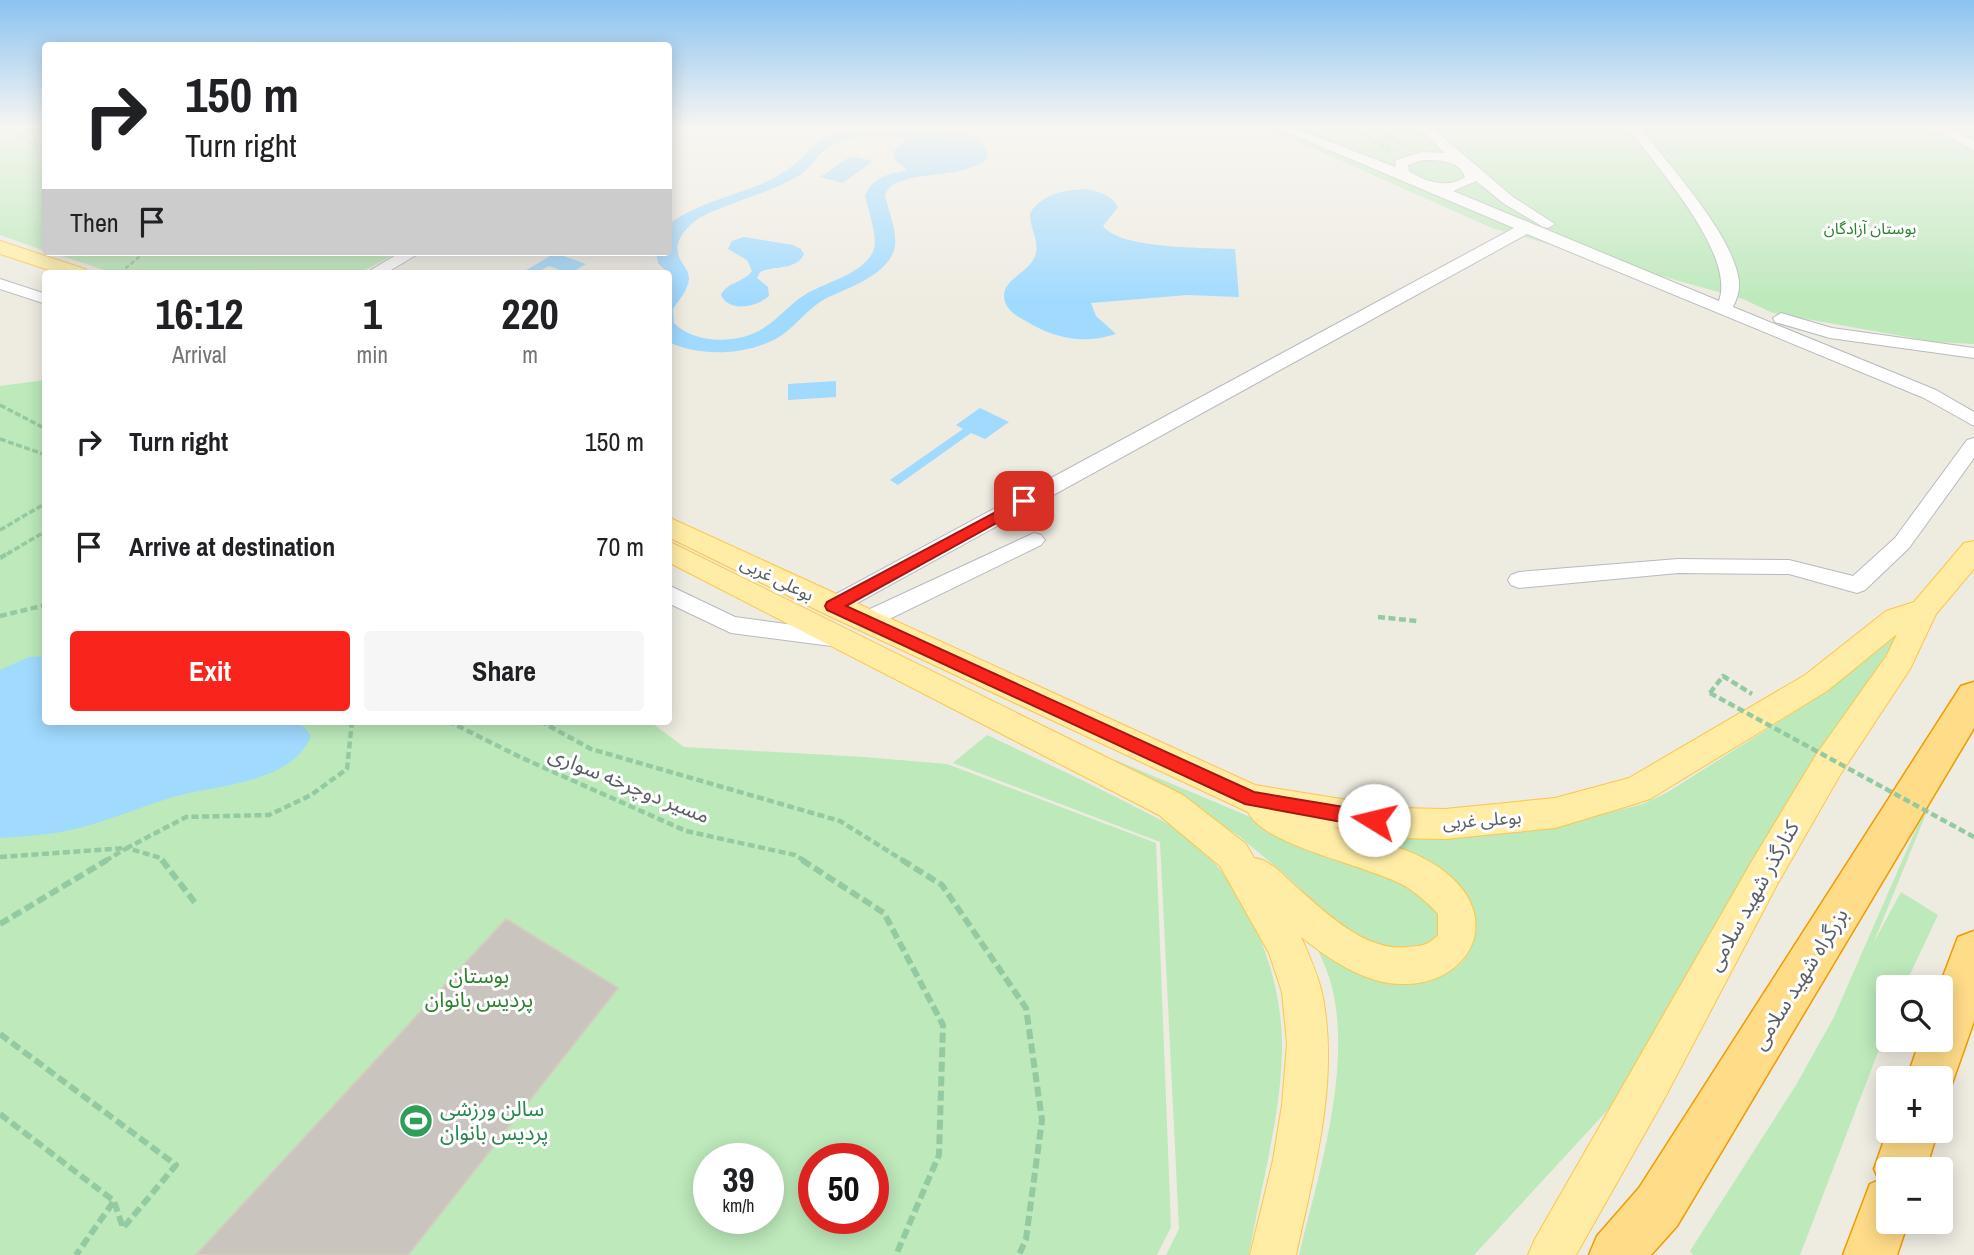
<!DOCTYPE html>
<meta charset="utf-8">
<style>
body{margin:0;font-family:"Archivo Narrow","Noto Sans Arabic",sans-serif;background:#f6f6f6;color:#202124;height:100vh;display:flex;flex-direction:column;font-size:26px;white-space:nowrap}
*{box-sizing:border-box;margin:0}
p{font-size:23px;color:#757577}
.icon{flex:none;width:38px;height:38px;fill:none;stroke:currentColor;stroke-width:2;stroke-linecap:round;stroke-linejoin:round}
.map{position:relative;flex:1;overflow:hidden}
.details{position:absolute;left:42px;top:270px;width:630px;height:455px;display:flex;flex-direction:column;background:#fff;border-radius:7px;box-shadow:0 4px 18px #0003}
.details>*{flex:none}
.banner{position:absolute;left:42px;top:42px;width:630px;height:214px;border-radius:7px;box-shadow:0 4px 18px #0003;background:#fff;color:#202124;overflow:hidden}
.controls{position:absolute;left:1876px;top:975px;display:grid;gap:14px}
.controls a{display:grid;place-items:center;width:77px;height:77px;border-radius:7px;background:#fff;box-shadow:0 4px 18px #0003;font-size:35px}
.speed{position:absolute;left:693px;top:1143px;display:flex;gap:14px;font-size:35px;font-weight:700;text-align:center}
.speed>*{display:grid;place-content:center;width:91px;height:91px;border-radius:50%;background:#fff;box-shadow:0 4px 18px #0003;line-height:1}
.speed small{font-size:18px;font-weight:400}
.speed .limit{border:10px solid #d22;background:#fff;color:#111}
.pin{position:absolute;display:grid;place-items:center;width:60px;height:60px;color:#fff;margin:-30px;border-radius:14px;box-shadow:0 4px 10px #0006}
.me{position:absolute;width:77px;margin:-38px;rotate:279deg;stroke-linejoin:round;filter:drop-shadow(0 0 5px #0008)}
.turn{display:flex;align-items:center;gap:24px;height:147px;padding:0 28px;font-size:32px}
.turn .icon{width:91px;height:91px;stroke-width:2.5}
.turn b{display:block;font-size:49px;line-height:60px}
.then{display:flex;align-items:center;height:66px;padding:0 28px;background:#0003;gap:14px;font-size:26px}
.eta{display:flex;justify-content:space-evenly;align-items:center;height:119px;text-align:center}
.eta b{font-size:42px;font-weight:700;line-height:49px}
.primary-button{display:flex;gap:14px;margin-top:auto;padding:14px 28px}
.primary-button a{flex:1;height:80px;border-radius:7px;background:#f9251d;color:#fff;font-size:28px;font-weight:700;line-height:80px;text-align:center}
.primary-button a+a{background:#f6f6f6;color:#202124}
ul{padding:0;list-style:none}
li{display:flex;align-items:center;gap:21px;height:105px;padding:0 28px}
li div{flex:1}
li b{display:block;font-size:26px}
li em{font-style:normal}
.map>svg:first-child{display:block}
.green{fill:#bde9bb;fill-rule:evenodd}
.water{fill:#a1daff;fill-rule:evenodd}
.building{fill:#c9c5be;stroke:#d4ccbf;stroke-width:2}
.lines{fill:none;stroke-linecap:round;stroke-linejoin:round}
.minor-casing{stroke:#b7babf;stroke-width:2}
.major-casing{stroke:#fec54a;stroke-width:2}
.highway-casing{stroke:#f09b00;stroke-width:3}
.path-far3{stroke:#94caa1;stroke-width:2.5;stroke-dasharray:4.5 2.5;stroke-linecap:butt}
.path-far2{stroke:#94caa1;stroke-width:3.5;stroke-dasharray:6 2.5;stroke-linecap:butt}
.path-far1{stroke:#94caa1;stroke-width:4.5;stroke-dasharray:7 3.5;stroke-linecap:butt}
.path{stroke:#94caa1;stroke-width:6;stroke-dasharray:10 4.5;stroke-linecap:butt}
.minor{fill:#fff;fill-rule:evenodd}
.major{fill:#ffeda6;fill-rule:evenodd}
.highway{fill:#ffdc88;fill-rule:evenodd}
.path-bridge{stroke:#94caa1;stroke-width:4.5;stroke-dasharray:7 3.5;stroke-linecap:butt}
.route{fill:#f9251d;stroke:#a21813;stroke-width:2}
.labels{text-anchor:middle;stroke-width:6;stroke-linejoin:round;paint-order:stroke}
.far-park-label{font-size:16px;fill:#2b822c;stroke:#fff}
.street-label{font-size:18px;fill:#5a5f64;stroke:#fff}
.near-street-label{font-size:21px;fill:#5a5f64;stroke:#fff}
.near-park-label{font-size:21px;fill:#2b822c;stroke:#fff}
.near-leisure-label{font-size:21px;fill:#27864d;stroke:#fff;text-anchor:start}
</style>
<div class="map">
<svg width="1974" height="1255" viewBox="0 0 1974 1255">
<rect width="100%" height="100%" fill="#eeebe1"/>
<path class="green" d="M0 127H45V251L0 235Z
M1265 127H1974V344L1936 342 1773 313 1743 299 1492 228Z
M50 252H399L359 273H113Z
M45 380 46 721H649L684 747 864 757 947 764 1156 843 1171 1227 1157 1255H0V386ZM709 1158H768V1218H709ZM814 1158H873V1218H814Z
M1903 626 1629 1087 1474 1255H1299C1318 1177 1348 1082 1335 1002 1332 980 1323 961 1314 941L1430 979C1471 968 1477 946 1468 907L1289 810 1580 820 1643 804 1668 792 1818 697Z
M1974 696 1873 944 1901 892 1938 915 1904 987H1888V1026L1800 1255H1693L1690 1251 1796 1085 1834 1017Z
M987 735C1034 757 1080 779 1126 802 1148 814 1175 825 1194 842 1251 893 1283 976 1282 1051 1281 1115 1260 1191 1249 1255H1166L1179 1229 1160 842 953 763Z
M1113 759 1425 891 1443 920 1441 935 1420 949 1396 952 1338 928 1289 878 1239 836Z"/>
<path class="water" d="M940 131C956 133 993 136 987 159 962 182 893 167 885 196 889 212 900 238 893 253 882 278 846 288 823 300 808 309 797 324 782 335 753 355 700 358 669 342L668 273 658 263 656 252H668L669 224C708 195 761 193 795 164 813 149 811 140 838 134 870 127 908 132 940 131ZM911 137C891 149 886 157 908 170 891 173 871 177 865 196 868 208 878 239 874 249 865 275 823 282 803 296 789 305 779 318 765 327 741 344 695 345 674 323L673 309C679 300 688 290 689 279 689 270 684 267 680 259 671 242 687 227 699 218 730 202 764 195 795 178 811 170 817 154 830 146 851 133 887 137 911 137Z
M851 156 873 161 843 183 820 177Z
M1085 189C1099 192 1111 194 1118 207L1103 226C1119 249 1207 248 1235 249L1239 297 1187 295 1091 303 1096 316 1116 334C1082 345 1053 338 1024 320 1015 315 1005 309 1004 297 1003 280 1026 273 1033 260 1043 244 1029 230 1030 213 1042 194 1064 190 1085 189Z
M744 237 793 245 801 249 804 254C796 271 775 265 760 272L757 278 768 287 769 296C757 307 729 313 721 295 727 282 743 283 752 271L747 260 728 249 732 241Z
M555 253 586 264 571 273H556L560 270 549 266 536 273 523 272Z
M836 381V397L788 400V384Z
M980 408 1009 422 985 439 971 433 898 485 890 480 963 429 956 425Z
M45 656 46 721H290L304 727 311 736C292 784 214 785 173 797 140 807 108 821 75 829 51 835 25 836 0 838V670L29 657Z"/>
<path class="building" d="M506 919 618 988 408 1255H196Z"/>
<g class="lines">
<g class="minor-casing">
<path id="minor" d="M1275 127H1292L1395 167 1396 160 1422 152 1445 153 1418 127H1431L1513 197 1555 224 1548 228 1543 227 1503 203 1476 181 1453 191 1719 301C1736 253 1655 166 1628 127H1640C1669 166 1733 234 1739 281 1740 290 1737 299 1733 307L1936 390 1974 412V426L1924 398 1527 234 841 612 833 614 825 612 822 606 825 600 1514 228ZM1423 160C1438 160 1460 160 1465 177 1448 189 1425 182 1409 171L1408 165Z
M1929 127H1945L1974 141V150Z
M401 252H421L386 273H366Z
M0 279 46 294V304L0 289Z
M1781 313 1832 328 1974 348V358L1830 338 1775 322 1773 318Z
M1974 438V458L1909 548 1865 590 1857 593 1789 574 1678 573 1519 588 1511 585 1508 580 1511 575 1519 572 1678 559 1789 560 1853 576 1895 538 1967 440Z
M1034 533 1041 535 1045 540 1041 545 873 627 865 629 857 627 854 621 857 615Z
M668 585 735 617 839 631 847 633 850 639 847 645 839 647 731 633 668 603Z"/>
</g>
<g class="major-casing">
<path id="major" d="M0 241 85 269 88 273H58L0 254Z
M668 517 1255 785 1397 808 1445 809 1555 798 1629 778 1805 675 1886 611 1914 602 1964 543 1974 541V569L1936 614 1910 669 1840 775 1778 883 1662 1103 1576 1255H1528L1535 1239 1752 861 1816 755 1887 655 1897 634 1827 691 1650 799 1638 803 1555 828 1445 839 1397 838 1333 827C1371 840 1421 849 1451 877 1503 924 1466 985 1402 984 1365 984 1329 959 1301 937 1309 955 1318 975 1322 993 1340 1079 1314 1171 1296 1255H1250L1273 1160 1282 1105 1287 1043 1282 992 1269 953 1220 866 1159 815 668 562V541L1183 795 1246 844 1254 858C1270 860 1281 873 1293 884 1324 911 1365 953 1409 947 1421 946 1429 945 1438 935V914C1428 903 1418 894 1405 886 1369 865 1265 847 1248 812L823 613 668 537Z"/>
</g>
<g class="highway-casing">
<path id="highway" d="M1974 682V728L1677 1226 1651 1255H1589L1597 1236 1639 1188 1961 686Z
M1974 931V1021L1948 1095 1941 1098V1078H1907L1920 1040H1941L1939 987 1958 937Z
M1888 1129 1938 1130 1926 1169H1888V1222H1908L1897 1255H1843L1870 1184 1879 1180 1874 1169Z"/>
</g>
<path class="path-far3" d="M3 127 46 150
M1350 127 1389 150
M1371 127 1404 145
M120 273 145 252"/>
<path class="path-far2" d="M0 405 46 429
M0 439 46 455
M0 530 46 503
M7 554 46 531"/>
<path class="path-far1" d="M0 558 10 552
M0 616 46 605
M1378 617 1417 621
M1710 693 1723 676 1752 694
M448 721 520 757 686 831 795 855 805 861
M540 721 591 749 840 821 904 861
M0 857 127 848 186 817 269 815 311 795 347 769 352 721
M105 861 127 848 161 858 164 861"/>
<path class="path" d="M162 860 196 904
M802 860 884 913 943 1025 939 1155 896 1255
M902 860 942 885 1026 1008 1042 1120 1026 1239 1019 1255
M0 924 107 860
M0 1034 176 1165 123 1228 114 1201
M0 1114 114 1201 76 1255"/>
<use href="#minor" class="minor"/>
<use href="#major" class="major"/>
<use href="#highway" class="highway"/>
<path class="path-bridge" d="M1710 693 1974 837"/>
</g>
<linearGradient id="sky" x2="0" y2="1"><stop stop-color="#8bc3f1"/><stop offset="0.42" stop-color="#f7f6f2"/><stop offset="1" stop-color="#f7f6f2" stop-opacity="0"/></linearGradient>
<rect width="1974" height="302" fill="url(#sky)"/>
<path class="route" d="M1024 497 1029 498V505L846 606 1254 792 1374 812 1381 815 1384 820 1381 826 1374 828 1245 804 827 610 825 606 827 602Z"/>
<defs>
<g id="stadium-disc" transform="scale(1.75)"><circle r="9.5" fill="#2e9e5b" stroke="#fff"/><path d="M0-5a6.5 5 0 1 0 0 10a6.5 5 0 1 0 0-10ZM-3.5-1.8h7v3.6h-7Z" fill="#fff"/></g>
</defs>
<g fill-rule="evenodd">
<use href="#stadium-disc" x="416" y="1121"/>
</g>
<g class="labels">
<g class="far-park-label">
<text x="1870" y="234">بوستان آزادگان</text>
</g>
<g class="street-label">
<text transform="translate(777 579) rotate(26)" y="6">بوعلی غربی</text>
<text transform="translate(1482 820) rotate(-4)" y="6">بوعلی غربی</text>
</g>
<g class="near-street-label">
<text transform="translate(629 785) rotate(22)" y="7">مسیر دوچرخه سواری</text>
<text transform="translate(1753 896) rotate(-61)" y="7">کنارگذر شهید سلامی</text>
<text transform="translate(1800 979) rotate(-58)" y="7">بزرگراه شهید سلامی</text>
</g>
<g class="near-park-label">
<text x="479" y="983">بوستان<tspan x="479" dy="24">پردیس بانوان</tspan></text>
</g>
<g class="near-leisure-label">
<text x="440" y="1116">سالن ورزشی<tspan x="440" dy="24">پردیس بانوان</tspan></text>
</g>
</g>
</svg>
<div class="controls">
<a><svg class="icon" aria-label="search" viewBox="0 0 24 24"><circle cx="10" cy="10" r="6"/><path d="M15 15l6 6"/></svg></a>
<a>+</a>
<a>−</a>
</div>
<div class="speed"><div>39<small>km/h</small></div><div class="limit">50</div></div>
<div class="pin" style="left:1024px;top:501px;background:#d93025"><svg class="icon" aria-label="arrive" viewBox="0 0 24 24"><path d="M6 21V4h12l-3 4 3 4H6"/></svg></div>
<svg class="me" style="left:1374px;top:820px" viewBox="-20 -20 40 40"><circle r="19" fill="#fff"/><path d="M0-13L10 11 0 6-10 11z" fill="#f9251d"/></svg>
<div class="banner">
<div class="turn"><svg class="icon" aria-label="right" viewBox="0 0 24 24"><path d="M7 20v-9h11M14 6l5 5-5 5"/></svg><div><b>150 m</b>Turn right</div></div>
<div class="then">Then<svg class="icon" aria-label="arrive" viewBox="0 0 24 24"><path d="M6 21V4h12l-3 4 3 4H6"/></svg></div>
</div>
<section class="details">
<div class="eta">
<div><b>16:12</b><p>Arrival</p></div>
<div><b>1</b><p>min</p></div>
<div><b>220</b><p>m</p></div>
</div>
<ul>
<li><svg class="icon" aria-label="right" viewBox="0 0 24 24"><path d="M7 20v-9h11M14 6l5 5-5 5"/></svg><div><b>Turn right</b></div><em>150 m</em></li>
<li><svg class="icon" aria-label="arrive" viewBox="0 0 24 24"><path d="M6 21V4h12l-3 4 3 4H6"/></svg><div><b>Arrive at destination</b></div><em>70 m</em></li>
</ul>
<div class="primary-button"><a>Exit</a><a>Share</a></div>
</section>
</div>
